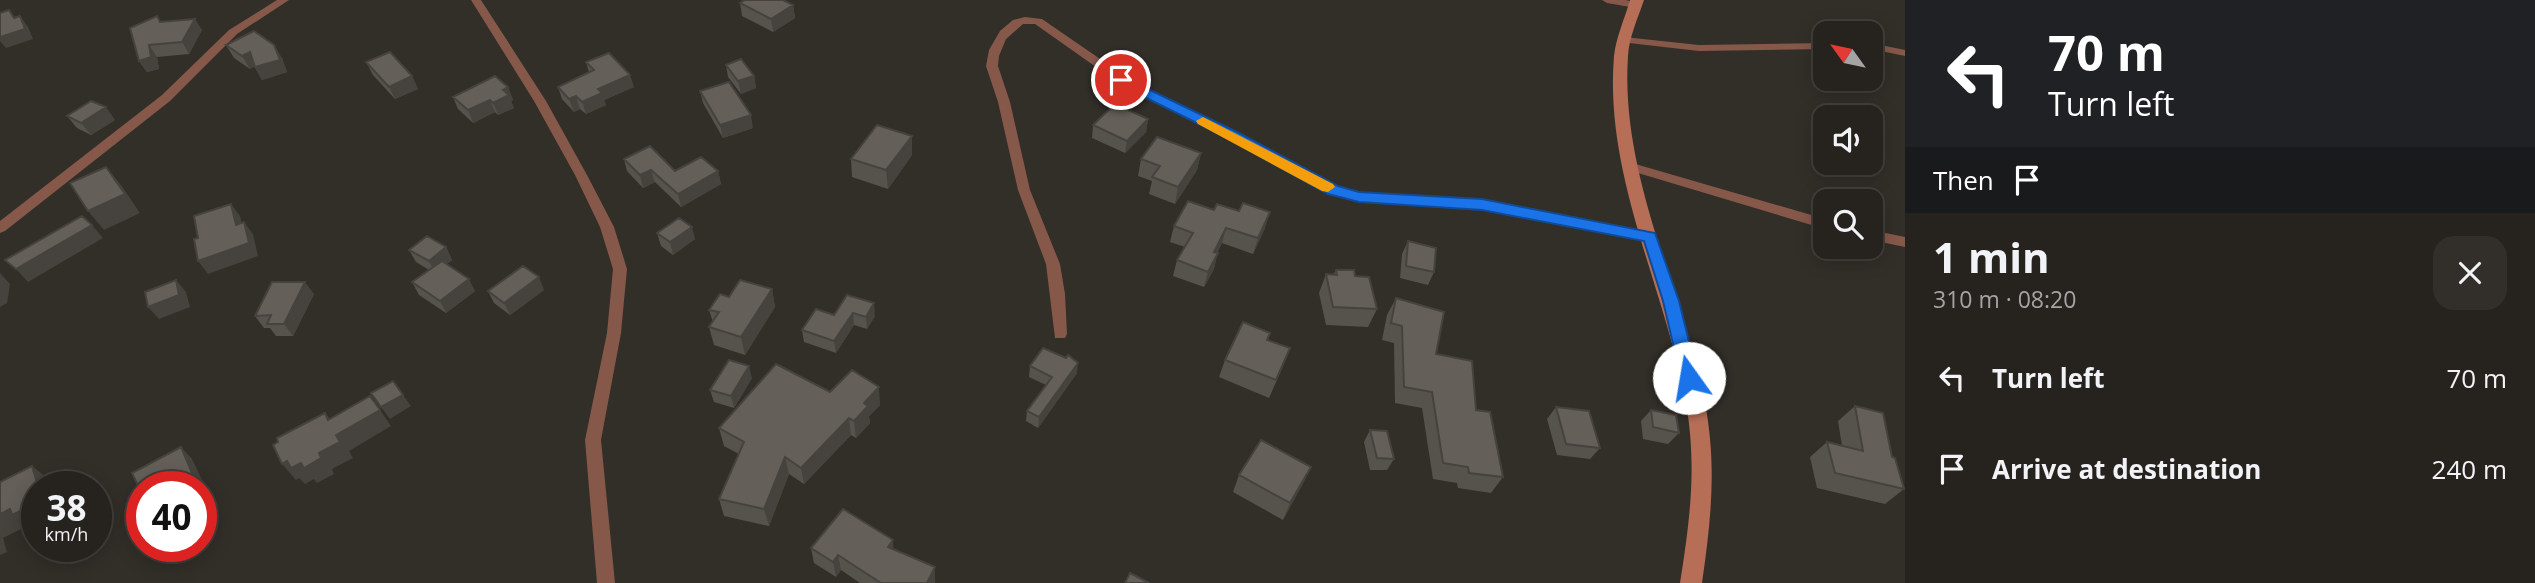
<!DOCTYPE html>
<meta charset="utf-8">
<style>
body{margin:0;font-family:"Open Sans",sans-serif;background:#322f2b;color:#f1f3f6;height:100vh;display:flex;flex-direction:column;font-size:26px;white-space:nowrap}
*{box-sizing:border-box;margin:0}
p{font-size:23px;color:#a4a4a4}
.icon{flex:none;width:38px;height:38px;fill:none;stroke:currentColor;stroke-width:2;stroke-linecap:round;stroke-linejoin:round}
.map{position:relative;flex:1;overflow:hidden}
.drawer{display:flex;flex-direction:column;background:#26221e;width:630px}
.drawer>*{flex:none}
.hud{background:#202124;color:#fff;overflow:hidden}
.needle{width:46px;rotate:303deg}
.tools{position:absolute;left:1813px;top:21px;display:grid;gap:14px}
.tools a{display:grid;place-items:center;width:70px;height:70px;border-radius:14px;background:#26221e;box-shadow:0 4px 18px #0003,0 0 0 2px #423f3c;font-size:35px}
.speed{position:absolute;left:21px;top:471px;display:flex;gap:14px;font-size:35px;font-weight:700;text-align:center}
.speed>*{display:grid;place-content:center;width:91px;height:91px;border-radius:50%;background:#26221e;box-shadow:0 4px 18px #0003,0 0 0 2px #423f3c;line-height:1}
.speed small{font-size:18px;font-weight:400}
.speed .limit{border:10px solid #d22;background:#fff;color:#111}
.pin{position:absolute;display:grid;place-items:center;width:60px;height:60px;color:#fff;margin:-30px;border:4px solid #fff;border-radius:50%;box-shadow:0 2px 7px #0007}
.me{position:absolute;width:77px;margin:-38px;rotate:347deg;stroke-linejoin:round;filter:drop-shadow(0 0 5px #0008)}
.turn{display:flex;align-items:center;gap:24px;height:147px;padding:0 28px;font-size:32px}
.turn .icon{width:91px;height:91px;stroke-width:2.5}
.turn b{display:block;font-size:49px;line-height:60px}
.then{display:flex;align-items:center;height:66px;padding:0 28px;background:#0003;gap:14px;font-size:26px}
.round{display:grid;place-items:center;flex:none;width:74px;height:74px;border-radius:21px;background:#322f2b}
.summary{display:flex;align-items:center;justify-content:space-between;height:119px;padding:0 28px}
h1{font-size:42px;font-weight:700;line-height:52px}
ul{padding:0;list-style:none}
li{display:flex;align-items:center;gap:21px;height:91px;padding:0 28px}
li div{flex:1}
li b{display:block;font-size:26px}
li em{font-style:normal}
main{display:flex;flex:1;min-height:0}
.map>svg:first-child{display:block}
.lines{fill:none;stroke-linecap:round;stroke-linejoin:round}
.street{fill:#865849;fill-rule:evenodd}
.secondary{fill:#b66e57;fill-rule:evenodd}
.wall{fill:#56534d}
.shaded-wall{fill:#46433e}
.building{fill:#646059;stroke:#46433e;stroke-width:2}
.route{fill:#1a73e8;stroke:#114b97;stroke-width:2}
.slow{fill:#f59e0b}
</style>
<main>
<div class="map">
<svg width="1905" height="583" viewBox="0 0 1905 583">
<rect width="100%" height="100%" fill="#322e28"/>
<g class="lines">
<path class="street" d="M277 0H289L237 34 170 101 5 231 0 233V221L162 95 229 30Z
M471 0H481L546 101 587 175 614 227 627 269 621 333 601 440 615 583H597L585 440 607 333 613 269 600 227 575 175 534 101Z
M1602 0H1626L1641 5 1636 8 1607 3Z
M1025 17 1042 19 1138 85 1236 132 1337 187 1359 193 1482 199 1650 232 1657 237 1650 242 1482 209 1359 201 1328 193 1228 138 1130 91 1035 24H1023L1006 39 999 56 998 66 1010 102 1030 190 1060 264 1065 294 1067 334 1065 338H1055L1046 264 1018 190 998 102 986 66 989 50 1000 31 1013 20Z
M1624 37 1699 45 1825 43V49L1699 51 1620 42 1618 40Z
M1871 43 1905 50V56L1871 49Z
M1632 163 1825 219V229L1628 170 1626 167 1628 164Z
M1871 230 1905 237V247L1871 240Z"/>
<path class="secondary" d="M1630 0H1644C1638 18 1629 37 1628 56 1620 176 1682 288 1705 403 1717 467 1711 520 1702 583H1680C1690 520 1697 467 1686 403 1665 288 1604 176 1614 56 1616 37 1625 18 1630 0Z"/>
</g>
<path class="wall" d="M740 3 793 5 795 18 773 32 742 16Z
M157 16 161 22 202 30 189 54 157 57 159 69 147 72 139 61Z
M226 45 282 58 287 72 262 80 254 66 250 69 234 58Z
M366 62 412 76 418 89 395 99 373 75Z
M586 62 634 87 604 100 606 105 586 114 580 109 574 112 562 99 558 87 589 72Z
M726 65 754 76 756 88 741 94 728 77Z
M508 87 513 100 511 101 514 108 498 115 495 112 473 123 458 109 453 97Z
M700 91 753 128 723 138 703 103Z
M67 116 115 120 91 135 77 128Z
M1148 119 1146 132 1125 153 1092 138 1093 125Z
M912 136V155L888 189 852 177 851 159Z
M1201 153 1197 170 1175 204 1149 194 1152 181 1138 176 1141 159Z
M624 159 675 171H718L721 184 681 207 655 182 643 188 627 171Z
M1174 226 1265 228 1253 254 1222 243 1217 253 1214 269 1204 287 1173 276 1177 260 1185 247 1170 242Z
M657 233 695 239 673 255 661 246Z
M1408 241 1434 272 1428 285 1400 278 1402 254Z
M446 247 452 260 447 264 475 291 446 313 419 295 412 282 429 270 416 262 409 250Z
M1336 270 1355 276 1377 309 1368 327 1326 325 1319 293 1326 274 1333 275Z
M772 289 775 307 745 355 714 345 709 327 713 322 709 310 729 297Z
M544 290 510 315 494 303 488 291Z
M314 294 293 336H276L270 328H264L255 316Z
M847 295 875 316 867 329 854 325 836 353 804 342 802 330 834 315Z
M1396 298 1476 410 1503 477 1491 493 1458 488 1457 483 1433 479 1422 408 1395 403 1394 343 1382 340 1387 315Z
M1270 333 1268 340 1283 366 1269 398 1219 377 1225 360Z
M1030 366 1077 373 1038 428 1026 421 1027 411 1046 385 1029 377Z
M752 378 734 408 714 402 710 390Z
M830 392 880 405 869 416 870 423 856 438 851 435 804 484 789 474 769 526 724 516 719 499 739 454 724 446 719 428Z
M1855 406 1892 457 1904 489 1885 504 1817 488 1810 457 1827 442 1842 446 1838 421Z
M1556 407 1600 448 1590 459 1557 455 1547 419Z
M1651 410 1679 433 1668 444 1643 439 1641 421Z
M1370 430 1394 459 1387 470H1370L1364 442Z
M1311 467 1283 520 1233 492 1239 475Z
M811 548 894 549 935 567V583H860L841 570 836 577 814 563Z"/>
<path class="shaded-wall" d="M793 5 795 18 773 32 771 19Z
M20 16 28 27 33 39 6 48 0 41V37Z
M195 19 202 30 189 54 182 42Z
M149 45 157 57 159 69 147 72 139 61Z
M274 45 282 58 287 72 262 80 255 67Z
M250 52 258 65 250 69 242 56Z
M630 75 634 87 604 100 606 105 586 114 582 102 598 89Z
M412 76 418 89 395 99 389 87Z
M754 76 756 88 741 94 738 81Z
M508 87 513 100 511 101 514 108 498 115 493 103 503 90Z
M576 96 580 109 574 112 569 99Z
M490 100 495 112 473 123 468 110Z
M106 107 115 120 91 135 81 123Z
M751 115 753 128 723 138 720 125Z
M1148 119 1146 132 1125 153 1127 141Z
M912 136V155L888 189 886 170Z
M1201 153 1197 170 1175 204 1178 187Z
M106 167 121 185 140 213 104 230 88 211Z
M651 170 655 182 643 188 640 175Z
M718 171 721 184 681 207 678 194Z
M231 204 240 216 245 237 236 225Z
M1270 212 1265 228 1253 254 1258 238Z
M244 222 253 234 258 256 208 274 198 261Z
M92 225 103 238 28 282 16 269Z
M692 227 695 239 673 255 670 242Z
M1226 228 1222 243 1210 267 1214 252Z
M446 247 452 260 435 273 429 261Z
M1218 253 1214 269 1204 287 1208 272Z
M0 273 10 284 7 303 0 307Z
M539 277 544 290 510 315 504 303Z
M469 279 475 291 446 313 440 301Z
M176 280 186 292 190 307 159 319 148 307Z
M305 282 314 294 293 336 284 324Z
M772 289 775 307 745 355 741 337Z
M874 303 875 316 867 329 866 317Z
M853 313 854 325 836 353 834 341Z
M1078 363 1077 373 1038 428 1039 417Z
M749 366 752 378 734 408 731 396Z
M879 387 880 405 869 416 870 423 856 438 854 421 864 403Z
M403 395 411 406 390 419 381 407Z
M380 410 391 426 349 451 353 458 332 469 334 474 317 483 314 479 305 484 299 478 296 480 282 464 287 461 319 453 336 435 325 413 338 429Z
M849 418 851 435 804 484 801 468Z
M181 447 192 459 205 486 201 488V486H171Z
M785 457 789 474 769 526 764 509Z
M32 466 52 482 53 486H38Z
M1311 467 1303 484 1283 520 1290 503Z
M37 503V529L33 531 27 526 3 538 7 552 0 555V514L10 509Z
M893 540 894 555 888 547Z
M838 555 841 570 836 577 833 562Z
M935 567V583H927Z"/>
<path class="building" d="M745 0H783L793 5 771 19 740 3Z
M9 10 14 18 20 16 25 29 0 37V13Z
M157 16 160 22 195 19 182 42 149 45 151 57 139 61 130 28Z
M254 31 274 45 280 60 255 67 250 52 242 56 226 45Z
M390 52 412 76 389 87 366 62Z
M609 53 630 75 598 89 602 93 582 102 576 96 569 99 558 87 594 70 586 62Z
M741 59 754 76 738 81 726 65Z
M495 76 508 87 503 90 509 95 493 103 490 100 468 110 453 97Z
M729 82 751 115 720 125 700 91Z
M91 101 106 107 81 123 67 116Z
M1115 104 1148 119 1127 141 1093 125Z
M877 125 912 136 886 170 851 159Z
M1157 137 1201 153 1178 187 1152 177 1160 166 1141 159Z
M650 146 675 171 701 157 718 171 678 194 651 170 640 175 624 159Z
M106 167 125 194 88 211 70 183Z
M1188 201 1214 210 1217 204 1239 211 1243 203 1270 212 1258 238 1226 228 1214 252 1218 253 1208 272 1177 260 1193 233 1174 226Z
M231 204 236 225 244 222 249 243 198 261 194 239 198 238 194 216Z
M82 216 92 225 16 269 5 260Z
M679 218 692 227 670 242 657 233Z
M427 236 446 247 429 261 409 250Z
M1408 241 1436 248 1434 272 1406 266Z
M442 261 469 279 440 301 412 282Z
M523 266 539 277 504 303 488 291Z
M1336 270H1354L1355 276 1369 277 1377 309 1333 307 1326 274 1337 275Z
M176 280 179 295 148 307 145 292Z
M740 280 772 289 741 337 709 327 719 312 709 310 720 294 729 297Z
M272 282H305L284 324H267L271 315 255 316Z
M847 295 874 303 866 317 853 313 834 341 802 330 816 309 834 315Z
M1396 298 1444 312 1436 354 1472 361 1476 410 1490 412 1503 477 1469 473 1468 467 1443 463 1432 392 1404 387 1402 326 1391 323Z
M1243 322 1270 333 1267 340 1290 348 1276 380 1225 360Z
M1043 348 1066 358 1068 355 1078 363 1039 417 1027 411 1052 377 1030 366Z
M729 360 749 366 731 396 710 390Z
M776 364 830 392 852 370 879 387 864 403 868 406 854 421 849 418 801 468 785 457 764 509 719 499 744 442 719 428Z
M393 381 403 395 381 407 371 393Z
M370 396 380 410 336 435 340 442 319 453 321 458 304 468 301 463 291 468 287 461 282 464 273 445 278 442 277 438 325 413 328 420Z
M1855 406 1883 413 1892 457 1895 458 1904 489 1835 473 1827 442 1863 451Z
M1556 407 1589 411 1600 448 1566 444Z
M1651 410 1676 415 1679 433 1653 427Z
M1370 430 1387 431 1394 459 1377 458Z
M1261 440 1311 467 1290 503 1239 475Z
M181 447 193 475 171 486H142V494L132 473Z
M32 466 38 486H37V503L12 515 10 509 0 514V482Z
M843 509 893 540 888 547 935 567 927 583H881L838 555 833 562 811 548Z
M1130 573 1149 583H1125Z"/>
<path class="route" d="M1121 76 1237 132 1338 186 1359 192 1482 199 1655 233 1679 301 1698 378 1695 383H1683L1681 378 1663 301 1644 241 1482 210 1359 202 1328 194 1227 138 1116 83 1114 80Z"/>
<path class="slow" d="M1203 117 1333 184 1335 187 1328 192 1322 191 1198 124 1196 121Z"/>
</svg>
<div class="tools">
<a><svg class="needle" viewBox="-14 -14 28 28"><path d="M0-13l5 13h-10z" fill="#e53935"/><path d="M0 13l5-13h-10z" fill="#a4a4a4"/></svg></a>
<a><svg class="icon" aria-label="sound" viewBox="0 0 24 24"><path d="M4 9h4l5-4v14l-5-4H4zM17 9q2 3 0 6"/></svg></a>
<a><svg class="icon" aria-label="search" viewBox="0 0 24 24"><circle cx="10" cy="10" r="6"/><path d="M15 15l6 6"/></svg></a>
</div>
<div class="speed"><div>38<small>km/h</small></div><div class="limit">40</div></div>
<div class="pin" style="left:1121px;top:80px;background:#d93025"><svg class="icon" aria-label="arrive" viewBox="0 0 24 24"><path d="M6 21V4h12l-3 4 3 4H6"/></svg></div>
<svg class="me" style="left:1689px;top:378px" viewBox="-20 -20 40 40"><circle r="19" fill="#fff"/><path d="M0-13L10 11 0 6-10 11z" fill="#1a73e8"/></svg>
</div>
<section class="drawer">
<div class="hud">
<div class="turn"><svg class="icon" aria-label="left" viewBox="0 0 24 24"><path d="M17 20v-9H6M10 6l-5 5 5 5"/></svg><div><b>70 m</b>Turn left</div></div>
<div class="then">Then<svg class="icon" aria-label="arrive" viewBox="0 0 24 24"><path d="M6 21V4h12l-3 4 3 4H6"/></svg></div>
</div>
<div class="summary"><div><h1>1 min</h1><p>310 m · 08:20</p></div><a class="round"><svg class="icon" aria-label="close" viewBox="0 0 24 24"><path d="M6 6l12 12M18 6L6 18"/></svg></a></div>
<ul>
<li><svg class="icon" aria-label="left" viewBox="0 0 24 24"><path d="M17 20v-9H6M10 6l-5 5 5 5"/></svg><div><b>Turn left</b></div><em>70 m</em></li>
<li><svg class="icon" aria-label="arrive" viewBox="0 0 24 24"><path d="M6 21V4h12l-3 4 3 4H6"/></svg><div><b>Arrive at destination</b></div><em>240 m</em></li>
</ul>
</section>
</main>
